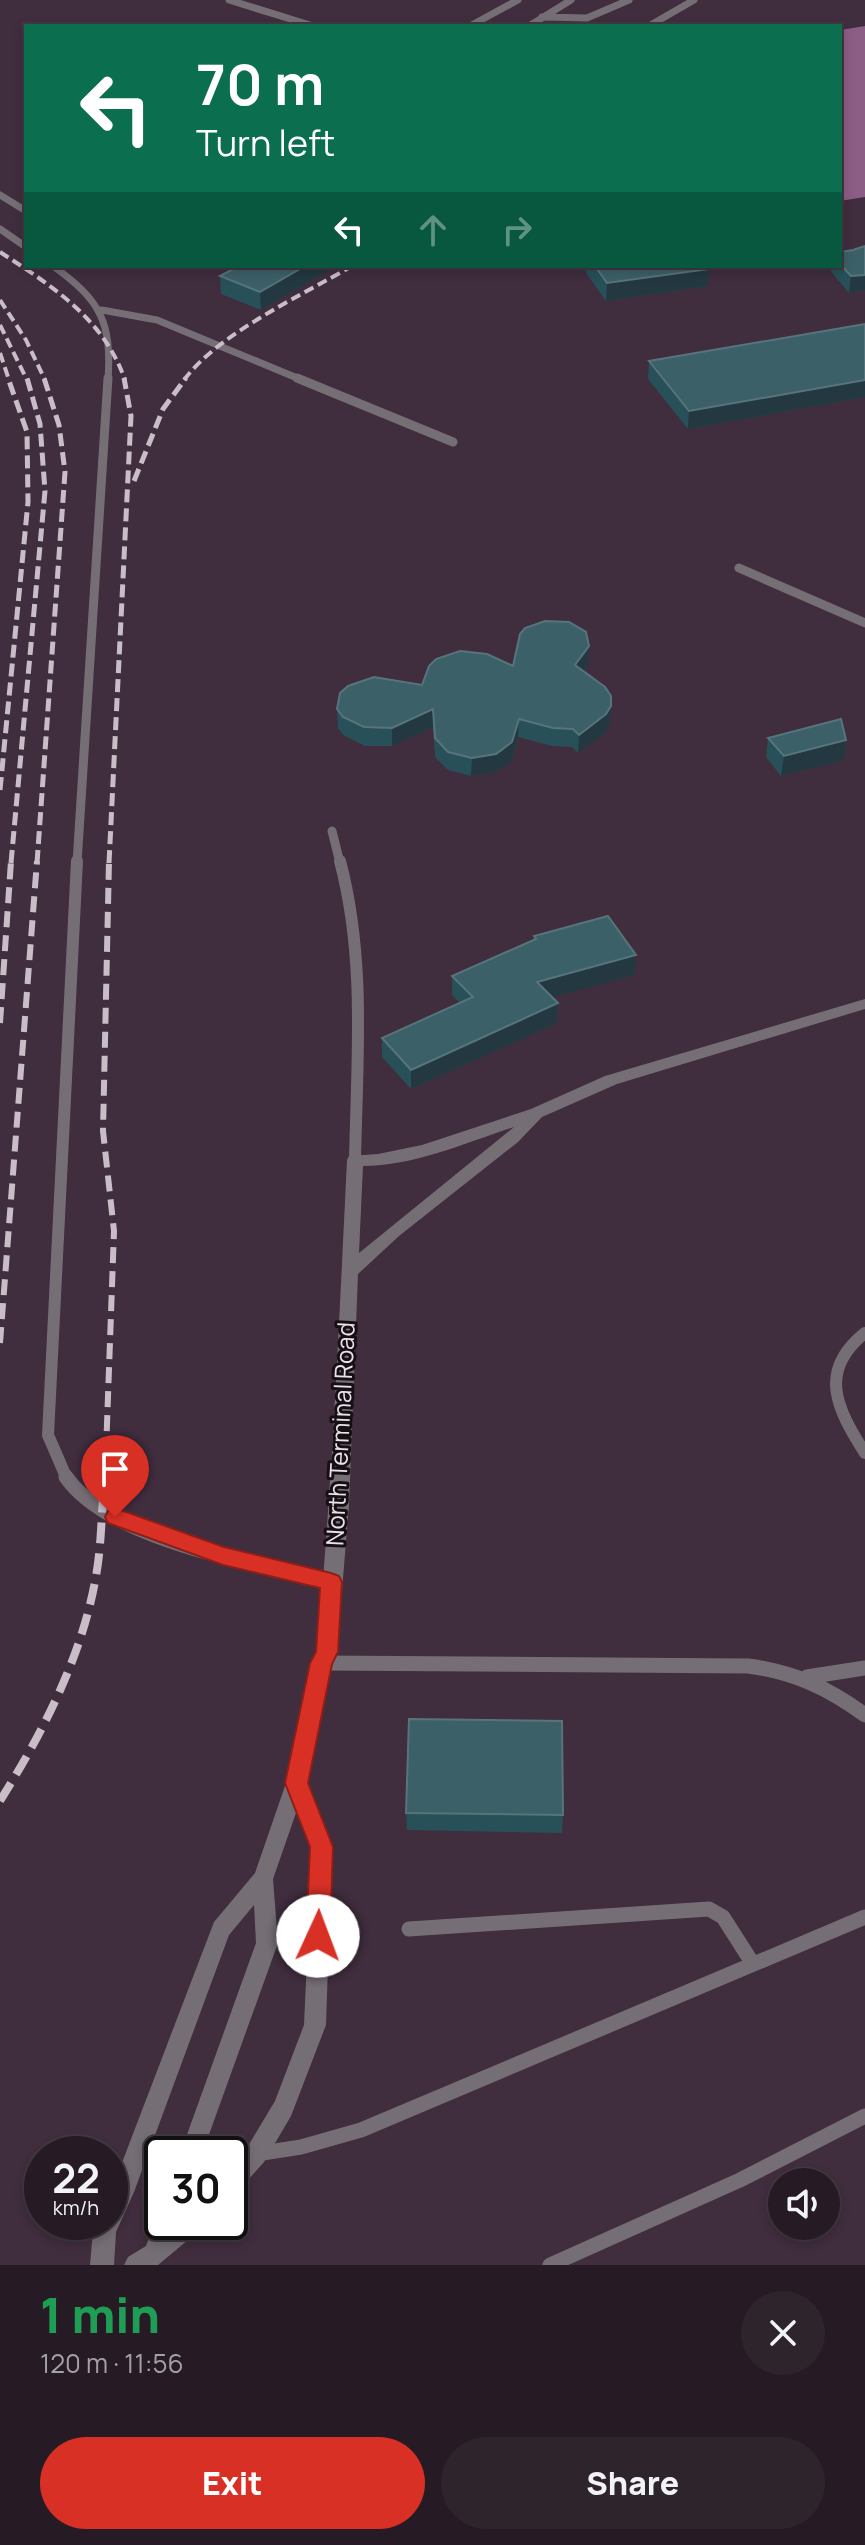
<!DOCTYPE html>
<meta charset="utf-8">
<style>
body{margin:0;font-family:Manrope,sans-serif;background:#2e242c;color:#f1f3f6;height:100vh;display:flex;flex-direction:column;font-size:30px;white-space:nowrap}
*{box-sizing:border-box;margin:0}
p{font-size:26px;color:#a4a1a6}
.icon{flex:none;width:44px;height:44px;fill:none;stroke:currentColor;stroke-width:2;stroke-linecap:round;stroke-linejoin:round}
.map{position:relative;height:2265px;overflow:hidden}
.details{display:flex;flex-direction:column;background:#261b24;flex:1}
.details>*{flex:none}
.top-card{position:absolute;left:24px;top:24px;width:818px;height:244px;border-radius:0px;box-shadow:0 4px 12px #0003,0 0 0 2px #423941;background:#0b6e4f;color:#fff;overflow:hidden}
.controls{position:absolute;left:768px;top:2168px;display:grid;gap:16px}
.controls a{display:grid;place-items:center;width:72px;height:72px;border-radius:50%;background:#261b24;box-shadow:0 4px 12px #0003,0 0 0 2px #423941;font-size:40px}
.speed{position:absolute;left:24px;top:2136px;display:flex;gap:16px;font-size:40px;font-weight:700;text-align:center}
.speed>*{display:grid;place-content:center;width:104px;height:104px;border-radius:50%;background:#261b24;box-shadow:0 4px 12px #0003,0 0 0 2px #423941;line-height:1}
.speed small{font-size:20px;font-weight:400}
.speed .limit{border:4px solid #111;border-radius:12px;background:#fff;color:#111}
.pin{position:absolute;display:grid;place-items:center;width:68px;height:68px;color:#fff;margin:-82px -34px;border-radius:50% 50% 50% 0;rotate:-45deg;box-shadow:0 0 8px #0007}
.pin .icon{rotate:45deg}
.me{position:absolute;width:88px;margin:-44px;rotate:2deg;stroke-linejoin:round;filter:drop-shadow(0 0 6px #0008)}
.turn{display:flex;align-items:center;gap:28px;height:168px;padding:0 40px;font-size:36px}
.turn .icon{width:104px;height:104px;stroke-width:2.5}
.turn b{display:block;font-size:56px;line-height:68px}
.lanes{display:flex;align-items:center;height:76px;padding:0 40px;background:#0003;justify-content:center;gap:40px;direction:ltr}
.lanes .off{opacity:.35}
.round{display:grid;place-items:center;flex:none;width:84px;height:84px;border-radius:42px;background:#2e242c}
.headline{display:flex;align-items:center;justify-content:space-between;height:136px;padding:0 40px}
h1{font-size:48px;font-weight:800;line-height:60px;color:#1e9e55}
.primary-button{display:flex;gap:16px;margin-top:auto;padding:16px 40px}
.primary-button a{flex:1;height:92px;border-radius:48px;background:#d93025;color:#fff;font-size:32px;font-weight:800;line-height:92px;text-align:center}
.primary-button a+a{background:#2e242c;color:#f1f3f6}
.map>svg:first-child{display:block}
.built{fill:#402d3e;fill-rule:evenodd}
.water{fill:#8c5d85}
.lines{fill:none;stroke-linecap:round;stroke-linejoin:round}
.service-far3{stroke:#766e75;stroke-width:7}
.service-far2{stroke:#766e75;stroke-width:9}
.service-far1{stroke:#766e75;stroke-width:12}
.service{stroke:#766e75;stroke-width:15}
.minor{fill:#766e75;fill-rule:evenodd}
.rail-far3{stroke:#c9bec7;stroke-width:4;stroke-dasharray:10 5;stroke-linecap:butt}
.rail-far2{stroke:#c9bec7;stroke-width:5;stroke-dasharray:13 6;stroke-linecap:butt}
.rail-far1{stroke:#c9bec7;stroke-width:6;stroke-dasharray:16 8;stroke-linecap:butt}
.rail{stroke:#c9bec7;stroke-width:8;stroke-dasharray:21 10;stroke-linecap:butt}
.wall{fill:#275058}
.shaded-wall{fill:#233841}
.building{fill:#3c6068;stroke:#57747c;stroke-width:2}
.route{fill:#d93025;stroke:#8d1f18;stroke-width:2}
.labels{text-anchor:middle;stroke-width:6;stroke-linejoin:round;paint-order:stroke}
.street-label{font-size:24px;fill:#ebe1e9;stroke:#161015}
</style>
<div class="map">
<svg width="865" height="2265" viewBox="0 0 865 2265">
<rect width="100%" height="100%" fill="#332430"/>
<path class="built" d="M0 0H865V26L840 30V26H26V266H840V201L865 197V2265H0ZM42 2154H110V2222H42ZM162 2154H230V2222H162ZM782 2182H826V2226H782Z"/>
<path class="water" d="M865 26V197L840 201V30Z"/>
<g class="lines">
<path class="service-far3" d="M229 0 313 26
M542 17 587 18 629 0
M470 26 518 0
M529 26 571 0
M649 26 694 0
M0 195 26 211
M0 229 26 247
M53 266C100 300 112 321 108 380
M102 310 157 320 302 380"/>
<path class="service-far2" d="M297 378 453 442
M739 568 865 623
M332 831 340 863
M77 863 108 378"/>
<path class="service-far1" d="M340 861C366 959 357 1059 355 1160
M865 1333C817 1371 837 1409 865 1453
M67 1479 48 1435 77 861"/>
<path class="service" d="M66 1477C111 1541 258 1564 331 1582
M321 1663 748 1666C794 1672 828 1688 865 1715
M807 1677 865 1668
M409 1929 709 1909 723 1917 753 1964
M256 2154 301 2147 361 2130 865 1917
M550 2265 740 2180 865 2116"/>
<path class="minor" d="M865 999V1009L617 1084 542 1117 518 1142 399 1236 358 1274 349 1505 337 1652 330 1664 306 1783 332 1847 326 2025 291 2116 264 2162 238 2191 230 2194V2166L248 2146 275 2101 304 2025 312 1847 297 1810 273 1879 278 1943 202 2154H180L256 1943 254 1905 229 1935 134 2192 116 2232 114 2265H90L93 2230 97 2222H110V2194L214 1922 255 1873 286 1783 311 1663 317 1651C332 1487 339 1324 347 1160L349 1156 378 1154 422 1145 531 1109 605 1076ZM514 1127 359 1253 363 1166C414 1166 465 1143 514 1127Z
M162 2212V2222H203L200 2230 158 2265H124L128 2257 146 2246 158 2214Z"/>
<path class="rail-far3" d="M0 252C52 286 104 319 125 380
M0 300 26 340 45 380
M0 325 27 380
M0 353 9 380
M184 380C219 333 301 296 352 266"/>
<path class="rail-far2" d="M134 481 163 409 186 378
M0 790 28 502 27 432 8 378
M11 863 45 491 40 424 27 378
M37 863 65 472 59 425 44 378
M109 863 131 416 124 378"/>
<path class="rail-far1" d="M0 1023 11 861
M0 1343 37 861
M105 1479 114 1231 103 1131 109 861"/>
<path class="rail" d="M0 1801C43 1732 82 1657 96 1576 102 1543 101 1510 105 1477"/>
</g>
<path class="wall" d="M865 246V290L849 293 829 269 830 266H840V252L853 250Z
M336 266 261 310 221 294 220 276Z
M586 266H707L709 269 708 286 606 301 586 273Z
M865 324V397L688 429 648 379 649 361Z
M588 665 584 671 610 724 605 733 578 753 572 747 552 746 518 737 512 761 496 772 471 776 448 770 435 757 433 727 392 746H365L343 735 338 728 337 709 422 685 513 666Z
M768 738 846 740 844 760 781 776 766 757Z
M534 936 634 975 552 997 558 1003 557 1023 411 1089 382 1057V1038L460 1003 452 995V976L534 940Z
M406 1813 563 1815 562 1833 407 1830Z"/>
<path class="shaded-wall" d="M305 266H336L261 310 260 292Z
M709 269 708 286 606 301 607 283Z
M865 275V290L849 293 851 276Z
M865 380V397L688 429 689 411Z
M589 646 588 665 574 683 575 665Z
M611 706 610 724 605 733 578 753 579 735Z
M433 709V727L392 746V728Z
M519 719 518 737 512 761 496 772 471 776 472 758Z
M846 740 844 760 781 776 784 756Z
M636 955 634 975 536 1002 537 982Z
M558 1003 557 1023 411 1089V1070Z"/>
<path class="building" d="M865 246V275L851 276 840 264V252L853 250Z
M239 266H305L260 292 220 276Z
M595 266H707L709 269 607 283Z
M865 324V380L689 411 649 361Z
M545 621 569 622 586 632 589 646 575 665 605 687 611 696V706L606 714 579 735 573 729 553 728 519 719 512 742 496 754 472 758 448 752 435 738 433 709 392 728 364 727 343 717 337 709 340 693 348 686 374 677 422 685 429 666 436 659 460 651 487 654 513 666 520 634 525 628Z
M841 719 846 740 784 756 768 738Z
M608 916 636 955 537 982 558 1003 411 1070 382 1038 473 997 452 976 536 939 534 936Z
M409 1719 562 1721 563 1815 406 1813Z"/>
<path class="route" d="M115 1508 224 1547 331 1573 339 1576 342 1582 338 1652 332 1664 308 1783 333 1847 330 1936 327 1944 318 1947 310 1944 306 1936 310 1847 285 1783 310 1663 316 1652 320 1588 223 1565 108 1523 105 1517 108 1511Z"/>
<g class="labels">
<g class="street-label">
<text transform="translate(341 1434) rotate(-87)" y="8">North Terminal Road</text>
</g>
</g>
</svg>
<div class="controls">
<a><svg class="icon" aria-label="sound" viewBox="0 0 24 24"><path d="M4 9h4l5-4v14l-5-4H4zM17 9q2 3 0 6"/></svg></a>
</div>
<div class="speed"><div>22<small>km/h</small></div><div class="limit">30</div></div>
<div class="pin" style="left:115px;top:1517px;background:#d93025"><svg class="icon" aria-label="arrive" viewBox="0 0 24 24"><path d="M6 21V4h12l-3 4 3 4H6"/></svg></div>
<svg class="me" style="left:318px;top:1936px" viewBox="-20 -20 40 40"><circle r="19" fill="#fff"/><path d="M0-13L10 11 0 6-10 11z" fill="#d93025"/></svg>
<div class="top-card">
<div class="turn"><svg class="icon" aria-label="left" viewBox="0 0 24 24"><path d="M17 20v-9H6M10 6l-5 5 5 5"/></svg><div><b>70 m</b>Turn left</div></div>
<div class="lanes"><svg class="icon" aria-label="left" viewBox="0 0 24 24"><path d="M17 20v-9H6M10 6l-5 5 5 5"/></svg><svg class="icon off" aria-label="ahead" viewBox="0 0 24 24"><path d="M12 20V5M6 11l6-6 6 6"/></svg><svg class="icon off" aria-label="right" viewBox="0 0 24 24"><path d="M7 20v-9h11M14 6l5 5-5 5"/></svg></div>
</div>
</div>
<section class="details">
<div class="headline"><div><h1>1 min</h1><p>120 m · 11:56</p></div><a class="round"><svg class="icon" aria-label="close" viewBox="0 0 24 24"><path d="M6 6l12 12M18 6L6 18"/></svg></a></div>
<div class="primary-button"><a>Exit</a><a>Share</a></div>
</section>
